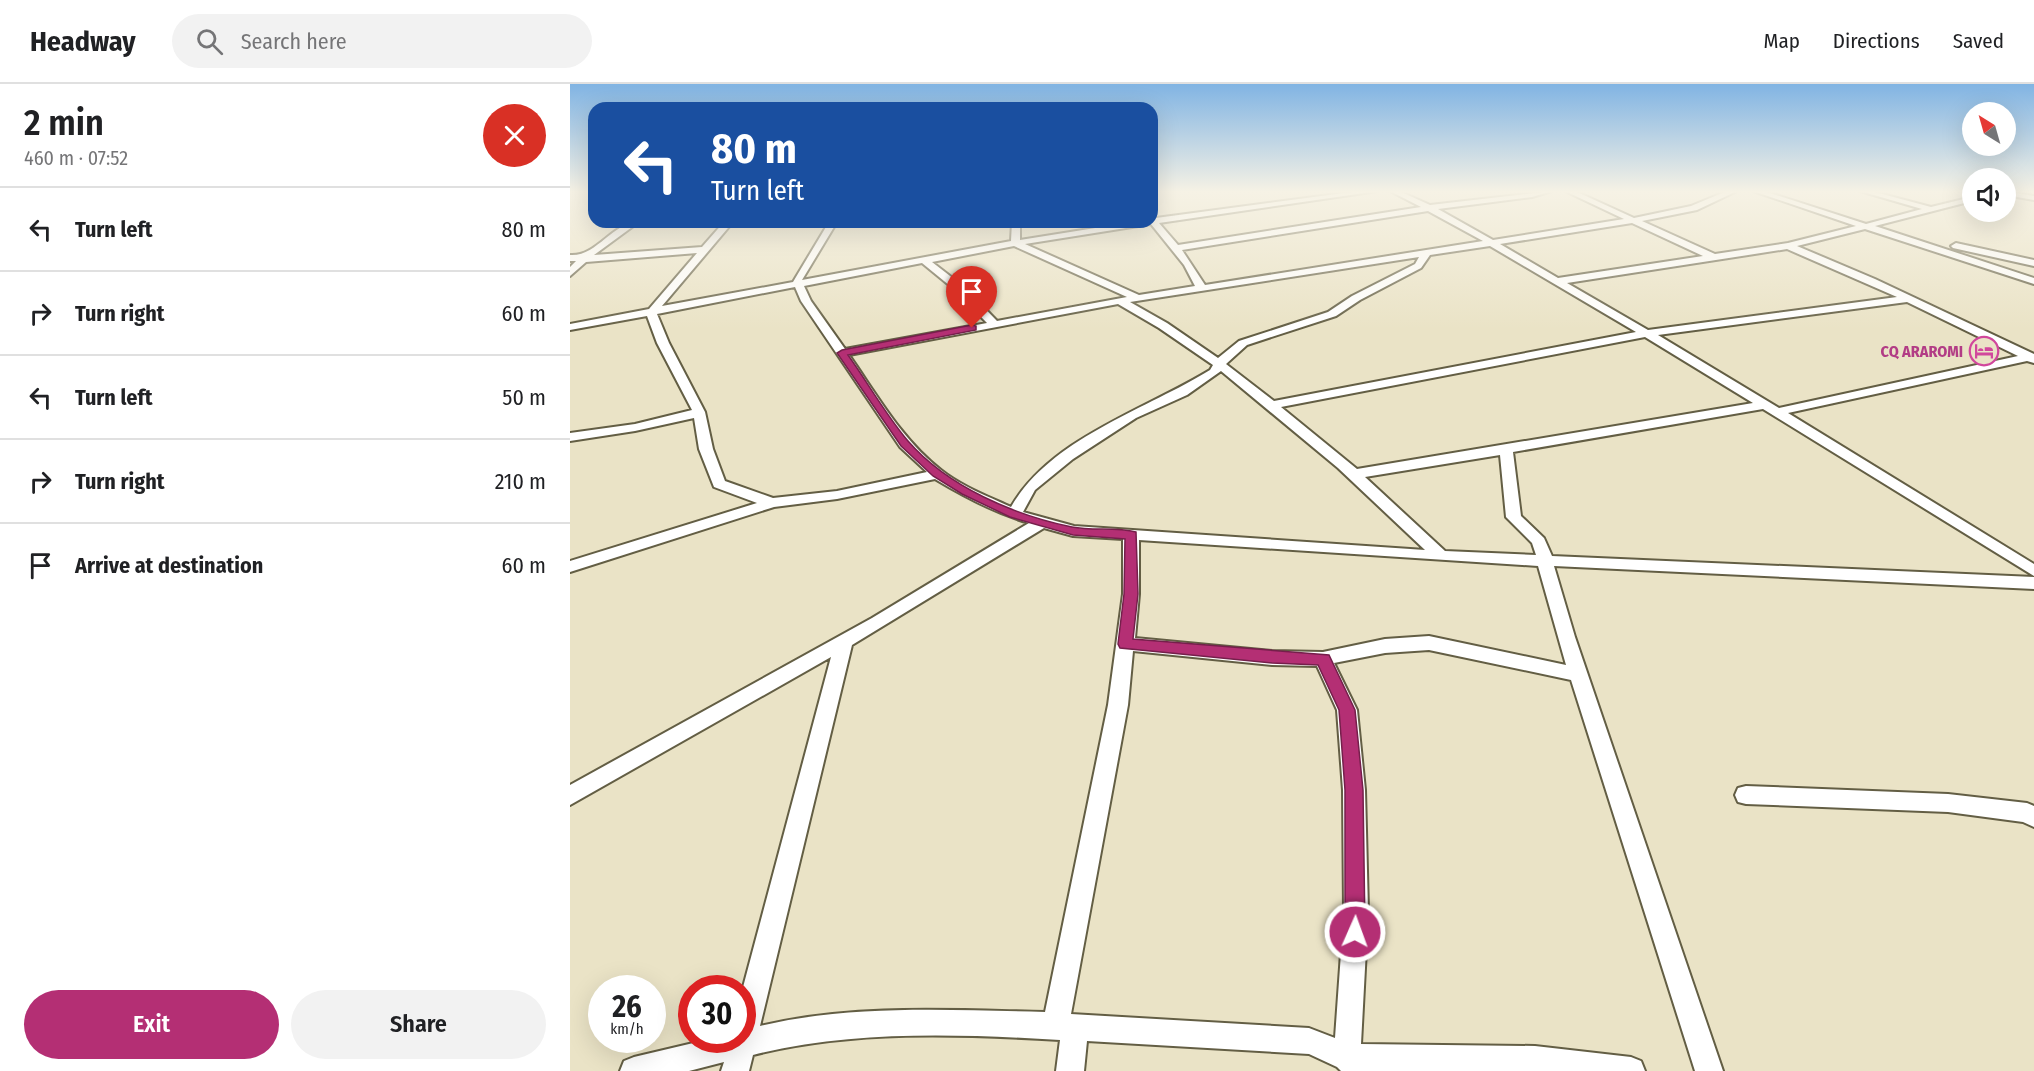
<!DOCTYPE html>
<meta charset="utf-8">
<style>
body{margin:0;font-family:"Fira Sans Condensed",sans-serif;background:#f2f2f2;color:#202124;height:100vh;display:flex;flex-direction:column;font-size:22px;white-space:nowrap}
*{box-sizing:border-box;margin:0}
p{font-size:20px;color:#757577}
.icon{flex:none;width:33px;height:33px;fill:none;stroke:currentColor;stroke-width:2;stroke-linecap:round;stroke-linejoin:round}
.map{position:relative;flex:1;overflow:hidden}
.sheet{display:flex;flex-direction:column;background:#fff;width:570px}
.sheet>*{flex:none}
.guide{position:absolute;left:18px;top:18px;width:570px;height:126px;border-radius:18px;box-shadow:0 6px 24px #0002;background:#1a4fa0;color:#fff;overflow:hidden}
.needle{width:39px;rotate:323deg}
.controls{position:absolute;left:1392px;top:18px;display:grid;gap:12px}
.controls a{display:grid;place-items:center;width:54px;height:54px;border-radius:50%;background:#fff;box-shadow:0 6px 24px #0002;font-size:30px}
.speed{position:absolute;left:18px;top:891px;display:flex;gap:12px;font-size:30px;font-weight:700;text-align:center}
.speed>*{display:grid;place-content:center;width:78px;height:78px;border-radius:50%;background:#fff;box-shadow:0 6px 24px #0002;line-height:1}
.speed small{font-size:15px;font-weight:400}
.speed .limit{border:9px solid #d22;background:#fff;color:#111}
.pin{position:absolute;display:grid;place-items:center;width:51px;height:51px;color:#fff;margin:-62px -26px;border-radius:50% 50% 50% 0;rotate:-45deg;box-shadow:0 0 6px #0007}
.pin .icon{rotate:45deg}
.me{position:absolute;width:66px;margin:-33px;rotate:2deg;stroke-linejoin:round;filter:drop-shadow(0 0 4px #0008)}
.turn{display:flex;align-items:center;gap:21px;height:126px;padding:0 24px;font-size:27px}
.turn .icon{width:78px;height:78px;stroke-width:2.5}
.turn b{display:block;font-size:42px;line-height:51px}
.round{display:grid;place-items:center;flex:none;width:63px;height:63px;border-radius:32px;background:#f2f2f2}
.head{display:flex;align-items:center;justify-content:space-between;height:102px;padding:0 24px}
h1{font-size:36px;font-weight:600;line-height:45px}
.primary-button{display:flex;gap:12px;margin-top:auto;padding:12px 24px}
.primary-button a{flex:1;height:69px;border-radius:36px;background:#b42f74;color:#fff;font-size:24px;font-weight:600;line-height:69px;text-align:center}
.primary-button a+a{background:#f2f2f2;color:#202124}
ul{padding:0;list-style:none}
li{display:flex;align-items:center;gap:18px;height:84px;padding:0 24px;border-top:2px solid #e0e0e0}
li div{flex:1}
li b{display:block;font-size:22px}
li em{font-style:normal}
header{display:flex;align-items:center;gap:36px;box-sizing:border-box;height:84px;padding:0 30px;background:#fff;border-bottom:2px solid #e0e0e0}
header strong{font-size:28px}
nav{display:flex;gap:33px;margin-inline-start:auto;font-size:21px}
.search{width:420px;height:54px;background:#f2f2f2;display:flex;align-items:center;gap:15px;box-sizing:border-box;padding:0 21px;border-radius:33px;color:#757577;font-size:22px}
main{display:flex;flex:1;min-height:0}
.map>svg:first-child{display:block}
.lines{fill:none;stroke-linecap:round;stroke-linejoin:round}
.street-casing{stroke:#635e44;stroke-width:4}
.street{fill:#fff;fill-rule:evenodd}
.route{fill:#b42f74;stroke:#751f4b;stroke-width:1.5}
.labels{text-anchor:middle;stroke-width:5;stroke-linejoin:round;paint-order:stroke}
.far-hotel-label{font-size:16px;font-weight:bold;fill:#b23c85;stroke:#eae3c6;text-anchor:end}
</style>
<header>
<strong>Headway</strong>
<div class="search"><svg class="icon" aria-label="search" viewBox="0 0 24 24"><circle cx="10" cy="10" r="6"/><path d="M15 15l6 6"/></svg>Search here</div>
<nav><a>Map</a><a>Directions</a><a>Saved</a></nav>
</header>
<main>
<section class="sheet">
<div class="head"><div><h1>2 min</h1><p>460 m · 07:52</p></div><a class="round" style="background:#d93025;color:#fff"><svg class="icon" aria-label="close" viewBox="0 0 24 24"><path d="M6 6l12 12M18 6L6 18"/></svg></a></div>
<ul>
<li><svg class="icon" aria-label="left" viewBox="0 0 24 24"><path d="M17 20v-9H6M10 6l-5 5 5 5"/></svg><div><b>Turn left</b></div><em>80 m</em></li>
<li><svg class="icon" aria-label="right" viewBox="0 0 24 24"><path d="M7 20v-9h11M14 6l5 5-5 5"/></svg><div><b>Turn right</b></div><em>60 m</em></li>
<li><svg class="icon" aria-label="left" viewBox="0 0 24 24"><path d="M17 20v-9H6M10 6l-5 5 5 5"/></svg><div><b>Turn left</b></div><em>50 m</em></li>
<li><svg class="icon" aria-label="right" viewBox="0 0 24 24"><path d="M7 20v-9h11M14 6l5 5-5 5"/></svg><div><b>Turn right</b></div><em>210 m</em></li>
<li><svg class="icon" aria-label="arrive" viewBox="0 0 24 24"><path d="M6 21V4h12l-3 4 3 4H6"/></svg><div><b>Arrive at destination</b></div><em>60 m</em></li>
</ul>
<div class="primary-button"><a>Exit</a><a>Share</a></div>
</section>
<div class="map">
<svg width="1464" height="987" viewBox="0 0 1464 987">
<rect width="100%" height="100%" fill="#eae3c6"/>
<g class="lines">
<g class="street-casing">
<path id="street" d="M789 107H808L589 139 608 161 851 123 820 107H829L860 121 982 107 962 113 868 125 923 156 1054 135 995 107H1005L1064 134 1121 122 1157 107H1167L1127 126 1072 137 1145 170 1218 159 1286 142 1183 107H1194L1296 140 1352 125 1290 107H1301L1361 123 1402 113V117L1305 142 1464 194V200L1295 145 1227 162 1305 195 1464 270V279L1457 277 1218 329 1464 480V492L1193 325 943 368 951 432 974 454 982 472 1464 493V505L984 482 1005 553 1153 987H1125L1001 596 859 566 815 569 764 579 787 626 795 706 798 827 791 960 965 962 1061 973 1071 977 1075 987H771L767 983 739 970 517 957 514 987H486L490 956C389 950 282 946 183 971L179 987H151L154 978 119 987H50L54 977 64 973 136 956H172V907L261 573 0 721V701L302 534 459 439C425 429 395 413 365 395L267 415 204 423 0 488V477L187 419 144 403 129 365 124 334 65 347 0 357V349L65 340 122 326 87 259 77 232 0 246V240L79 225 127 169 16 178 0 192V183L6 177H0V171C27 173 42 138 69 138L24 171 132 163 154 138H163L92 222 223 198 259 138H267L232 196 441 157 442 138H450V156L563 138H582V132L586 134ZM858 127 913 157 635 201 612 166ZM1062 139 1133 172 988 194 930 160ZM581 140 614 181 625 202 569 211 455 160ZM444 162 557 213 427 237 393 202 362 178ZM920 162 1066 248 704 317 656 280 677 261 766 232 790 216 851 184 860 171ZM1217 165 1327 213 1078 246 997 199ZM849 173 845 180 782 212 758 228 669 257 648 274 597 239 560 218ZM352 179 385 206 417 239 275 265 241 217 234 202ZM225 203 231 217 330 363 357 388 267 407 203 414 155 397 143 365 135 328 99 259 87 230ZM1337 218 1448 272 1209 324 1088 251ZM548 220 589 244 643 281 640 286C575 326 481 354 441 423 417 412 391 402 371 386 332 356 307 311 279 271ZM1075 253 1183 319 787 385 711 323ZM651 287 768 384 855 466 504 442 453 428 465 406 503 375 566 334 617 311ZM930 371 936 433 962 459 966 471 875 467 795 393ZM474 444 503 452 553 455V510L538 621 475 928C380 926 282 920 190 942L282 561ZM569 456 968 482 996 581 859 552 815 555 753 568 702 567 565 554 569 510ZM563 567 702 581 747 582 767 626 773 706 774 827 765 954 739 944 501 930 558 621Z
M1436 107 1464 112V116L1436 111Z
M1386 159 1464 176V182L1383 164 1381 162Z
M1176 702 1378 710 1457 719 1464 722V743L1453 738 1378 728 1176 720 1168 718 1165 711 1168 704Z"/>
</g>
<use href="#street" class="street"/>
</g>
<linearGradient id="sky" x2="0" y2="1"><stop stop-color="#81b4e3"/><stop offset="0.44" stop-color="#f6f2e5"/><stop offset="1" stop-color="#f6f2e5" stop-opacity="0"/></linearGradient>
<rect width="1464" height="245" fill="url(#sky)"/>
<path class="route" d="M402 241 406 242V246L278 271C298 299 316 331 338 357 378 403 444 431 502 443 523 447 545 443 566 448L568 510 563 555 759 571 785 626 793 706 795 848 792 855 785 858 778 855 775 848V706L769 626 748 581 702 579 550 564 548 560 554 510 555 455 503 451 440 433 392 410 363 392 331 362 267 269 272 266Z"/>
<defs>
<g id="hotel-ring" transform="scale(1.5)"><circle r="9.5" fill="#eae3c6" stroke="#d1479c" stroke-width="1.5"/><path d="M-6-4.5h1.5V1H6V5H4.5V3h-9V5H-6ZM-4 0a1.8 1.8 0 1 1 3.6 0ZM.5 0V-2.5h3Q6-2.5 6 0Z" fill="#d1479c"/></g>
</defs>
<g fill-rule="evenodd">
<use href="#hotel-ring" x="1414" y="267"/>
</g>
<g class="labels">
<g class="far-hotel-label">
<text x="1393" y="273">CQ ARAROMI</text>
</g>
</g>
</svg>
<div class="controls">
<a><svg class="needle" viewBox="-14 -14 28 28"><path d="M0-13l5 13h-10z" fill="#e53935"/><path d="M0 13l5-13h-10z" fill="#757577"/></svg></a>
<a><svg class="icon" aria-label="sound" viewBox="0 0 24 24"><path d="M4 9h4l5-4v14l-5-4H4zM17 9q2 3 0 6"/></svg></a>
</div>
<div class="speed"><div>26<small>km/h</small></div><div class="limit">30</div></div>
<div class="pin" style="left:402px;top:244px;background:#d93025"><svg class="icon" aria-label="arrive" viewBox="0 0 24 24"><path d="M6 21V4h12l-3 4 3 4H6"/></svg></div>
<svg class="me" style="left:785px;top:848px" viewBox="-20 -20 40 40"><circle r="17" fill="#b42f74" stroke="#fff" stroke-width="3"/><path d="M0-11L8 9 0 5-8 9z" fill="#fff"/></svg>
<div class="guide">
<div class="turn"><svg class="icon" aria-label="left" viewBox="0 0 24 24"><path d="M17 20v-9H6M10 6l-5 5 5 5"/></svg><div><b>80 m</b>Turn left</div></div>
</div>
</div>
</main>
